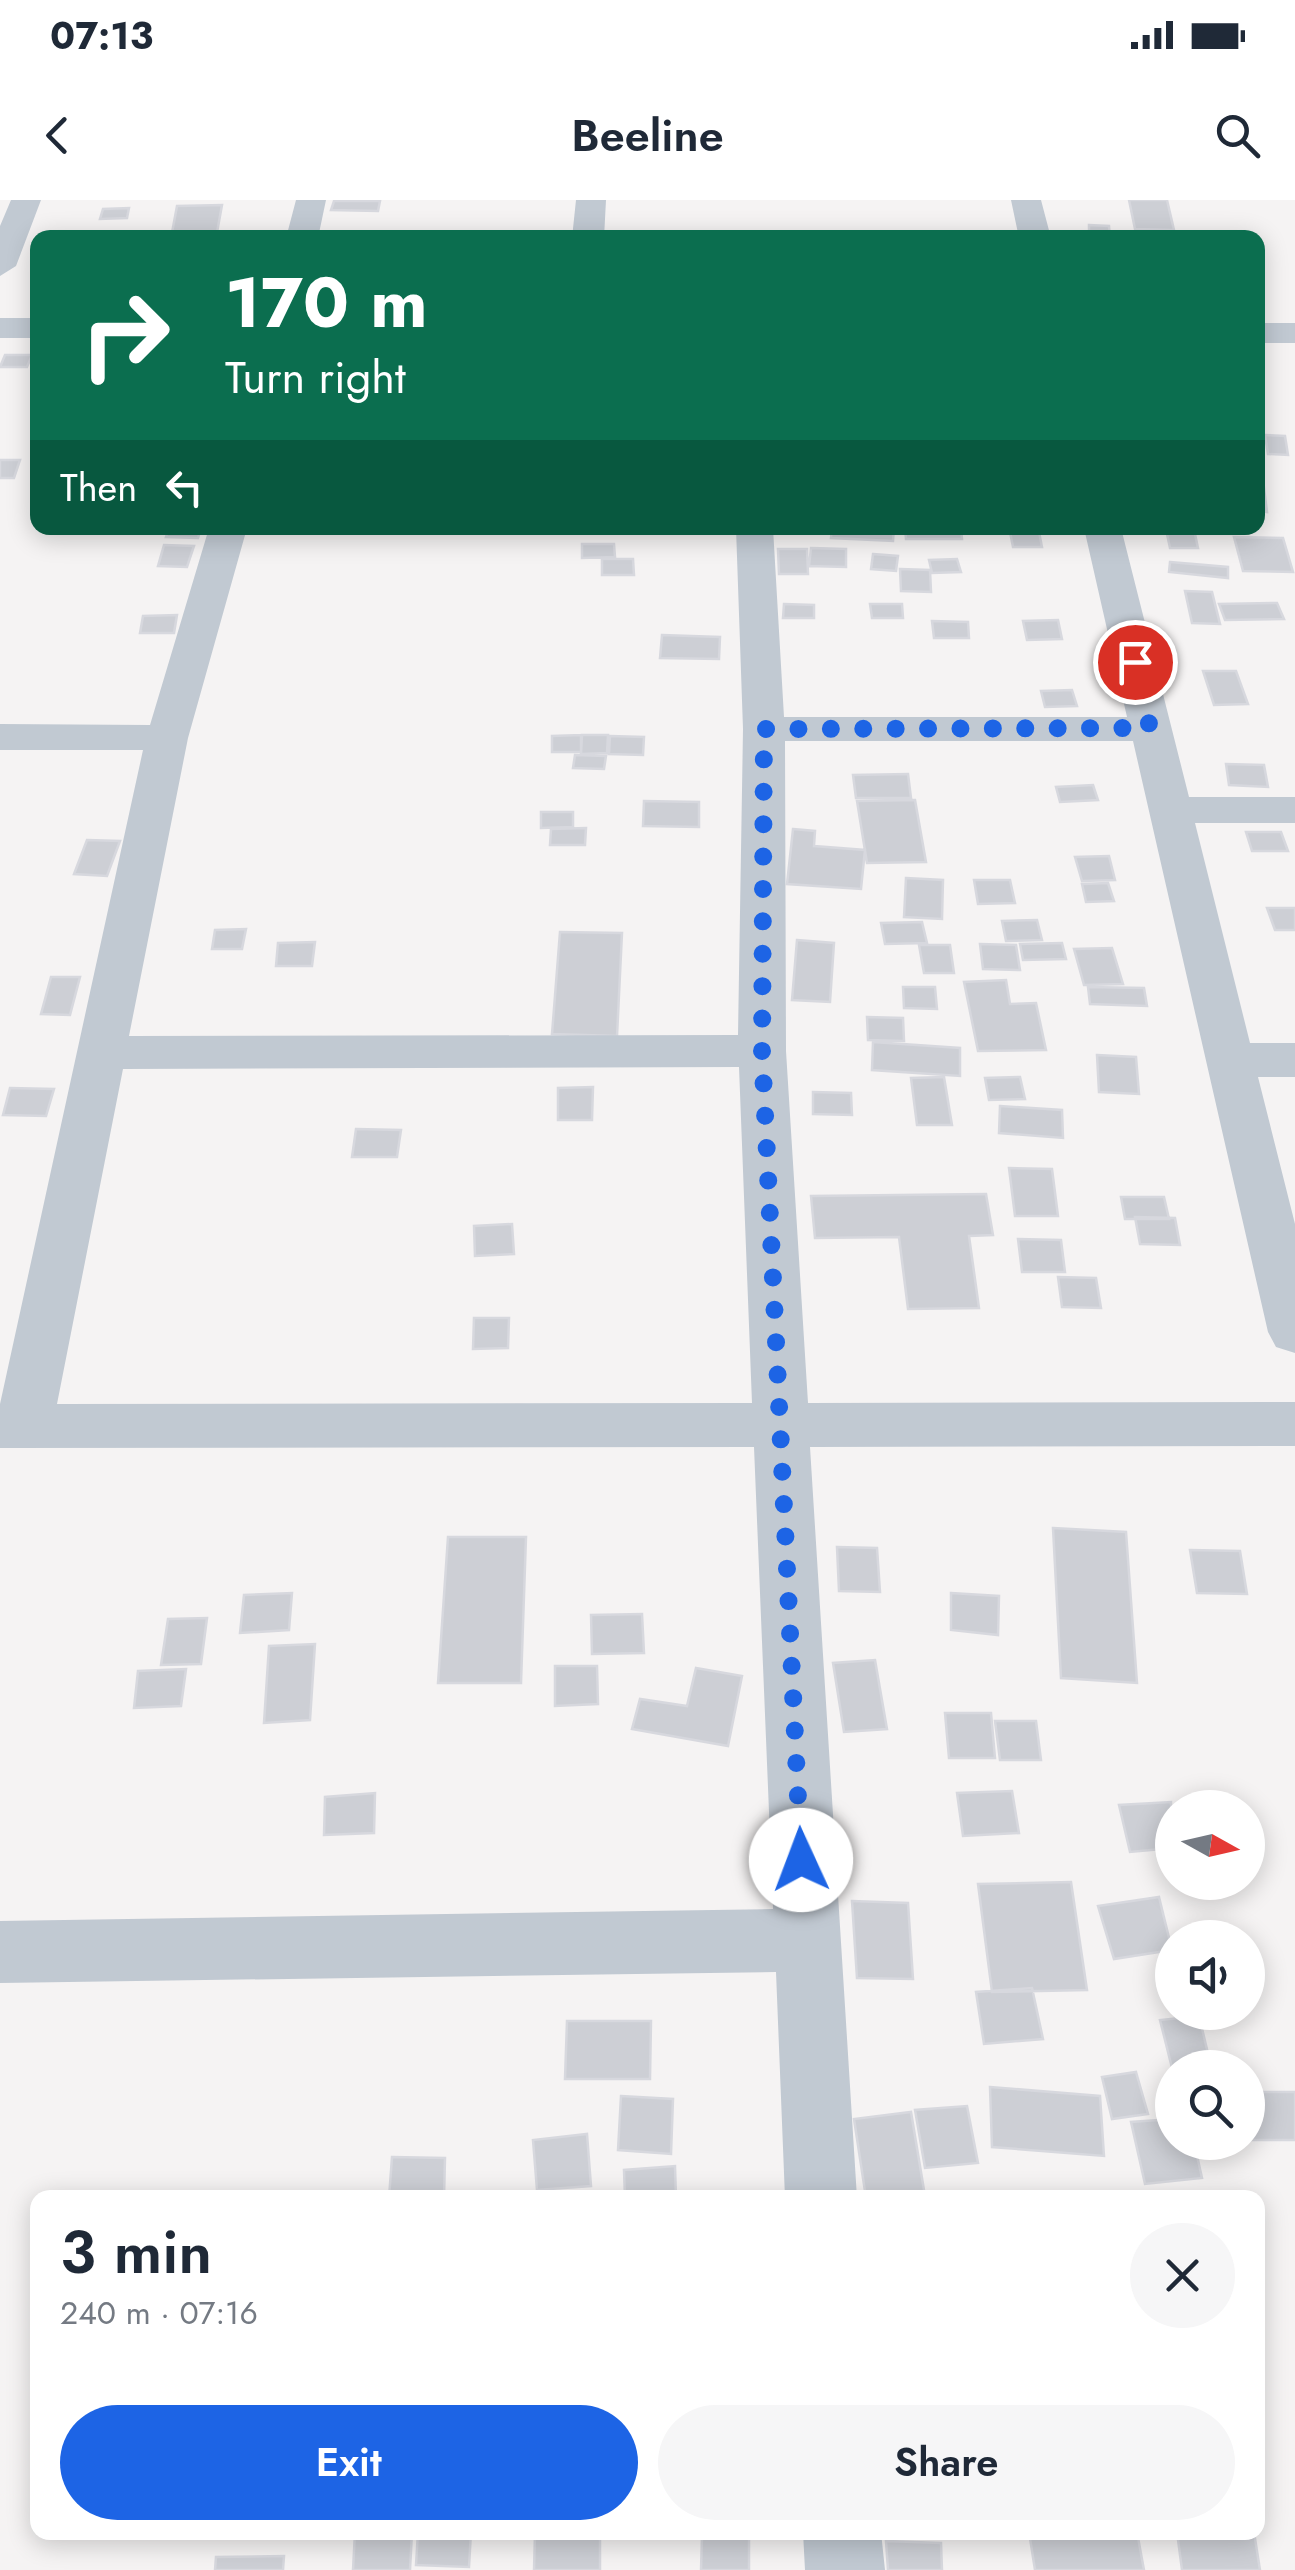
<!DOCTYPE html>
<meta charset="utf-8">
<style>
body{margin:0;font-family:Jost,sans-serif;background:#f6f6f7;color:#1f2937;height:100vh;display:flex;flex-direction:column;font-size:38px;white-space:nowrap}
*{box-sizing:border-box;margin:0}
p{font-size:32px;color:#747a83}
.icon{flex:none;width:55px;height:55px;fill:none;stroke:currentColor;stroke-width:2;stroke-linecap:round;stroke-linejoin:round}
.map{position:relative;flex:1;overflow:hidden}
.drawer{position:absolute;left:30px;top:1990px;width:1235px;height:350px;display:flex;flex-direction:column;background:#fff;border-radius:20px;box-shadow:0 5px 25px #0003}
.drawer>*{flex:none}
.banner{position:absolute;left:30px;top:30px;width:1235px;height:305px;border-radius:20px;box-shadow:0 5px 25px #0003;background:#0b6e4f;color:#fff;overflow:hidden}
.needle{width:65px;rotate:98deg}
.fabs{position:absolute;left:1155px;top:1590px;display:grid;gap:20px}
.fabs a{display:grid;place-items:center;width:110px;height:110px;border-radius:50%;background:#fff;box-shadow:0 5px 25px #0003;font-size:50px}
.pin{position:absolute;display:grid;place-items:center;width:85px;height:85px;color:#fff;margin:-42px;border:5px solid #fff;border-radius:50%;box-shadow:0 2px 10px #0007}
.me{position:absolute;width:110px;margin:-55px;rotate:358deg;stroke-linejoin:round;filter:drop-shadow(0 0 8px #0008)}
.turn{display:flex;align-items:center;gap:35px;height:210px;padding:0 30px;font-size:45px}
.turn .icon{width:130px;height:130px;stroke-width:2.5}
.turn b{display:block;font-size:70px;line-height:85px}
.then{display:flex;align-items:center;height:95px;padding:0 30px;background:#0003;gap:20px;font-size:38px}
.round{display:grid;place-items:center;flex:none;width:105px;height:105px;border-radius:52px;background:#f6f6f7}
.summary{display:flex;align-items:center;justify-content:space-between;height:170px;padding:0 30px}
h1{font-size:60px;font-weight:600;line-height:75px}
.button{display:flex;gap:20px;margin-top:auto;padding:20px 30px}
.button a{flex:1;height:115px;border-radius:60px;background:#1d64e5;color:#fff;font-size:40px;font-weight:600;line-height:115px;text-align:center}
.button a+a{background:#f6f6f7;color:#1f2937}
.status{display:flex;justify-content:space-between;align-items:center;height:70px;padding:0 50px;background:#fff;direction:ltr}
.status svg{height:28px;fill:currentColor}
header{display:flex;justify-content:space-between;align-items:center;height:130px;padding:0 30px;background:#fff;font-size:45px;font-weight:600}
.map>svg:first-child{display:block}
.building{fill:#cdcfd5;stroke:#d7d8de;stroke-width:2.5}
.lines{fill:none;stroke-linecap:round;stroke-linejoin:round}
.street{fill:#c1c9d2;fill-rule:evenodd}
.route{stroke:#1d64e5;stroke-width:18;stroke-dasharray:0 32.4}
</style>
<div class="status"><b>07:13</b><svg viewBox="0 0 49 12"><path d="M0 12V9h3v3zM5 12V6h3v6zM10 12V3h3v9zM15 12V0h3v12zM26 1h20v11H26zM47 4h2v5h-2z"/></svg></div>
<header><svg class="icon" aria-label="back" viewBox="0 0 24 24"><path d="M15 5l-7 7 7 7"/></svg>Beeline<svg class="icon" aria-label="search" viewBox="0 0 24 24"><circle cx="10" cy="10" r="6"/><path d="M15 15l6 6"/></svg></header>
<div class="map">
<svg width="1295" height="2370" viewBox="0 0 1295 2370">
<rect width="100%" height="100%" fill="#f5f3f3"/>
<path class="building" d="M1129 0H1167L1174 30 1135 29Z
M334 1H380L378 11 331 10Z
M222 5 216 38H171L177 6Z
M129 8 127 18 100 19 103 9Z
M1089 25 1109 26 1110 38H1089Z
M5 155H32L27 167H0Z
M1265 235 1285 236 1288 255 1268 254Z
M0 260H20L14 278H0Z
M1258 272H1262L1267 312 1258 311Z
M169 328H201L198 338 166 337Z
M832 328H894L893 341 831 338Z
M905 328H961L962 339H906Z
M1010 332H1039L1042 347H1013Z
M1167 334H1195L1198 348H1170Z
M1234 337 1283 338 1293 372 1243 371Z
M582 344H614L615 357 582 358Z
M164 345 194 346 187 367 158 366Z
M811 348 846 349V367L809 366Z
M778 349H807L808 374H779Z
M873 354 898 356 896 371 871 369Z
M602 359H633L634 375H602Z
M957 359 961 372 932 373 929 360Z
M1170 362 1228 367V378L1169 372Z
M900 369 930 370 931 392 901 391Z
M1185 391 1212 392 1220 424 1192 423Z
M1277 403 1284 419 1225 420 1219 404Z
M784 404 814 405V418H783Z
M870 404H902L903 418H872Z
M177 415 174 433H140L143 416Z
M1058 420 1062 439 1027 440 1023 421Z
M932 421 968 422 969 438H934Z
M662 435 720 437 719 459 660 458Z
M1203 471H1236L1248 504 1214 505Z
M1072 490 1077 506 1045 507 1041 491Z
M581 535V552H552V536Z
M582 535H608L607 553 581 554Z
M610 536 644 537 643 555 609 554Z
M575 555 606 556 604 569 573 568Z
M1226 564 1264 565 1268 587 1229 585Z
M908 574 911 598H856L853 575Z
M1093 585 1098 600 1060 602 1056 587Z
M915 600 926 662 867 663 857 601Z
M644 601 699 602V627L643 626Z
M541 612H573V627L541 628Z
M586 628 585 645H550L551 629Z
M793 629 815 631 814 646 865 650 861 689 787 684Z
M1246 632H1281L1288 651H1252Z
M87 640 120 641 107 676 74 674Z
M1109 656 1115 680 1082 681 1075 657Z
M906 678 943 680 942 719 904 717Z
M974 680H1010L1015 703 978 704Z
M1108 683 1114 701 1086 702 1082 684Z
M1267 708H1295V730H1275Z
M1037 720 1042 740 1006 741 1002 721Z
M922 722 927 743 885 744 881 723Z
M246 729 242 749H212L215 730Z
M560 732 622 733 617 836 552 834Z
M797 740 834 743 830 802 792 800Z
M315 742 312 766H276L278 743Z
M1062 743 1066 759 1023 760 1020 744Z
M980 744 1016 745 1020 770 983 769Z
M919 745H950L954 773H924Z
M1112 748 1123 784 1084 785 1074 749Z
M51 777H80L70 815 41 814Z
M1006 780 1010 804 1036 803 1046 850 978 851 964 782Z
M903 787H935L937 809 904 808Z
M1088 787 1144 788 1147 806 1090 804Z
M867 817 903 818 904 841 868 840Z
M873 842 960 848V876L872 870Z
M1097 855 1136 857 1139 894 1099 892Z
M944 877 952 925H917L911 878Z
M1020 877 1025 899 989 900 985 878Z
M593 887 592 920H558V888Z
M10 888 54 889 46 916 3 915Z
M813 892 851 893 852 915 813 914Z
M1000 906 1062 910 1063 938 999 933Z
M356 929 401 930 397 957H352Z
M1009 968 1052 969 1058 1016H1015Z
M986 994 993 1035 969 1036 979 1108 908 1109 899 1037 815 1038 811 996Z
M1121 997H1164L1169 1019H1125Z
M1135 1017 1175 1018 1180 1045 1140 1044Z
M512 1024 514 1054 475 1056 474 1026Z
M1018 1039 1061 1040 1065 1072H1022Z
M1058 1077 1096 1078 1101 1108 1062 1107Z
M474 1118H509L508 1148 473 1149Z
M1053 1328 1126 1332 1137 1483 1061 1478Z
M448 1337H526L521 1483H438Z
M837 1347 877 1348 880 1392 839 1391Z
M1190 1350 1240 1351 1247 1394 1197 1393Z
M292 1393 289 1430 240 1433 244 1395Z
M951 1393 999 1396 998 1435 951 1430Z
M642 1414 644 1453 592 1454 591 1415Z
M207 1418 201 1464 161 1465 168 1419Z
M315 1444 310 1520 264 1523 269 1446Z
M875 1460 887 1529 844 1532 833 1463Z
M555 1466H597L598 1504 555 1506Z
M696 1468 742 1476 728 1546 632 1529 640 1499 687 1506Z
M186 1469 181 1506 134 1508 138 1471Z
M945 1513H991L995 1558H949Z
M995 1521H1036L1041 1560H1000Z
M1012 1591 1019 1633 963 1636 957 1593Z
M375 1593 374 1633 324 1635 325 1597Z
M1171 1602 1172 1648 1130 1652 1119 1605Z
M1071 1682 1087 1790 992 1792 978 1684Z
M1159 1697 1172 1750 1114 1759 1098 1706Z
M852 1701 908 1703 913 1779 857 1778Z
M1032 1788 1043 1839 984 1844 976 1792Z
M1199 1816 1211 1866 1172 1868 1160 1820Z
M567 1821H651L650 1879H565Z
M1136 1872 1148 1914 1112 1919 1102 1877Z
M990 1887 1100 1896 1104 1956 992 1947Z
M1248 1892H1295V1940H1248Z
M621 1896 673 1899 671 1954 618 1950Z
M967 1906 978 1963 925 1968 915 1910Z
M911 1912 925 1996 866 1998 854 1919Z
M1172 1919V1942H1194L1202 1978 1145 1984 1131 1922Z
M587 1934 591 1986 537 1990 533 1940Z
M392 1957 445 1958 444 1998H389Z
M675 1966 676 1998H625L624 1970Z
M355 2332H412L410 2370H353Z
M418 2332H471L469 2367 416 2365Z
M1029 2332H1137L1144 2370H1035Z
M1177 2332H1254L1260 2370H1182Z
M535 2334H600V2370H534Z
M702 2335 749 2336V2370H701Z
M886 2341 941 2343 942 2370H888Z
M284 2356 283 2370H215L216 2357Z"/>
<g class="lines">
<path class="street" d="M11 0H41L16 66 0 76V26Z
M296 0H326L318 38H286Z
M576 0H606L604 38H572Z
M1011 0H1041L1051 38H1019Z
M0 118H38V138H0Z
M1258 123H1295V143H1258Z
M209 328H247L188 538 129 836 738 835 743 529 736 328H773L784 517H1127L1084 328H1121L1189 597H1295V623H1195L1250 843H1295V877H1258L1295 1024V1153L1276 1147 1268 1132 1133 541H785L786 851 808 1203 1295 1202V1246L810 1247 857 1998H785L776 1772 0 1783V1721L773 1709 754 1247 0 1248V1204L143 550H0V524L150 525ZM739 867 752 1203 57 1204 123 869Z
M803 2332H881L885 2370H805Z"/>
</g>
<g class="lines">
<path class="route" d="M801 1660 762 851 764 529 1150 528 1135 462"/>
</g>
</svg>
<div class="fabs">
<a><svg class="needle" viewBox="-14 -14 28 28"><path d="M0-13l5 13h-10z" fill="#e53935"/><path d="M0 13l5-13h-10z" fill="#747a83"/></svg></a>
<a><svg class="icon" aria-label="sound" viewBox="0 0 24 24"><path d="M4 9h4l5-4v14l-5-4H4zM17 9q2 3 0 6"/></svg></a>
<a><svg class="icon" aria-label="search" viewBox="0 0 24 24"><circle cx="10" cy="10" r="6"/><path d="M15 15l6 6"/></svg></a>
</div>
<div class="pin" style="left:1135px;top:462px;background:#d93025"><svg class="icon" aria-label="arrive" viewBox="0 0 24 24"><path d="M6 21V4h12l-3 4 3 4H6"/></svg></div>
<svg class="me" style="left:801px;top:1660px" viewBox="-20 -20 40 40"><circle r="19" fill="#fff"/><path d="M0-13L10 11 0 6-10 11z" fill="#1d64e5"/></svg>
<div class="banner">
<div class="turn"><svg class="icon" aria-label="right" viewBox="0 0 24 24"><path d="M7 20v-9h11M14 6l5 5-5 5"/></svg><div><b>170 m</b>Turn right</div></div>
<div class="then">Then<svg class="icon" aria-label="left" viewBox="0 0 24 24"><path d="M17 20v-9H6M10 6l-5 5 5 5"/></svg></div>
</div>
<section class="drawer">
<div class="summary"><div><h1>3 min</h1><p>240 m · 07:16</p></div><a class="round"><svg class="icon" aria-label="close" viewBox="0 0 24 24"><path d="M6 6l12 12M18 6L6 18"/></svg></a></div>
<div class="button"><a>Exit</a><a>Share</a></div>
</section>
</div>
